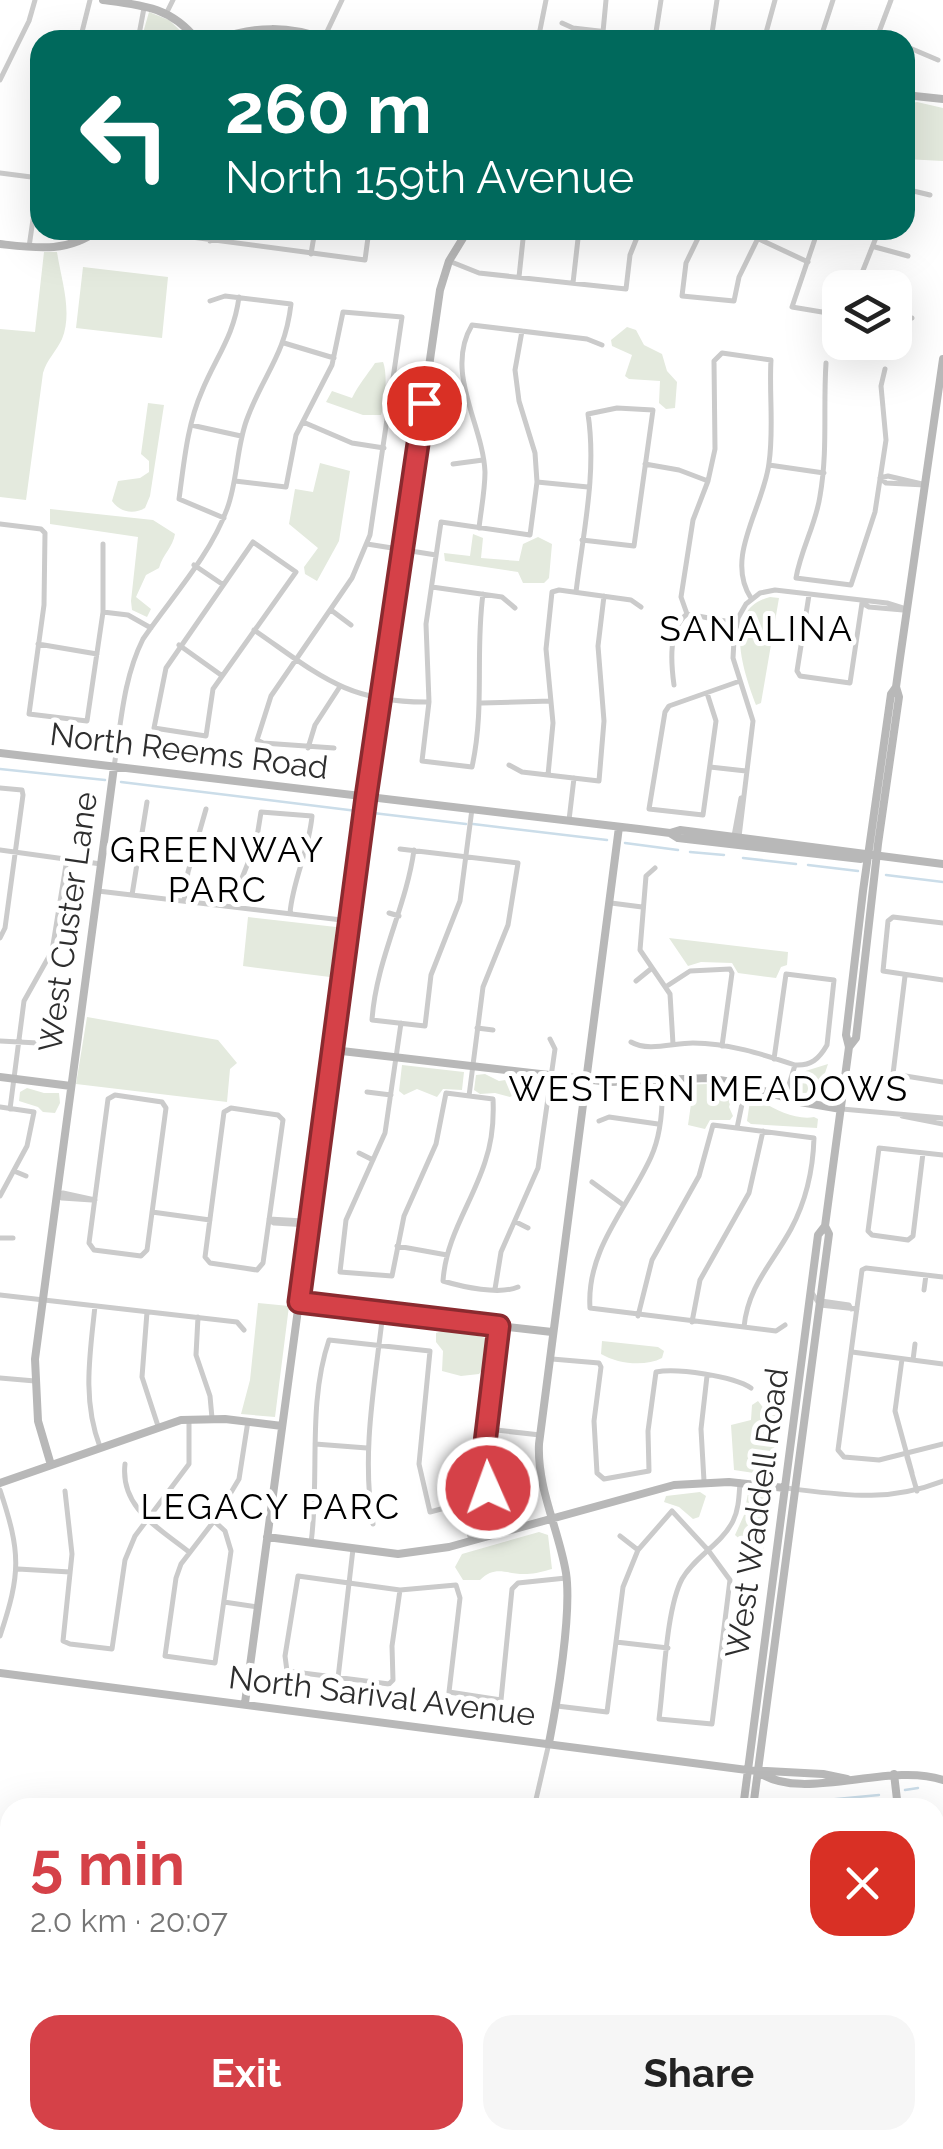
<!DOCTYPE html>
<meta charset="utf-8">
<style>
body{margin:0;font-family:Raleway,sans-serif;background:#f6f6f6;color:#222;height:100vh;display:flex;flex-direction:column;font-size:38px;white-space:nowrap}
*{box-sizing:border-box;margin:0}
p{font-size:32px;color:#767676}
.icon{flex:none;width:55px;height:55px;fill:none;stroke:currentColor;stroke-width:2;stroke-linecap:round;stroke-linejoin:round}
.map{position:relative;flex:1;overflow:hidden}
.panel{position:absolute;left:0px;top:1798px;width:945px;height:352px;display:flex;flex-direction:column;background:#fff;border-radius:30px 30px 0 0;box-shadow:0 10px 40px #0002}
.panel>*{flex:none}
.guide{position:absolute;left:30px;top:30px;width:885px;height:210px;border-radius:30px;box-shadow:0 10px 40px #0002;background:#00695c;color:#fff;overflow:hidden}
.fabs{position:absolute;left:822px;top:270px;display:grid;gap:20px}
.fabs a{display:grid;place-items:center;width:90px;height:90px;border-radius:20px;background:#fff;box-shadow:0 10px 40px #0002;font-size:50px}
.pin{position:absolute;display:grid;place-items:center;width:85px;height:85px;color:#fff;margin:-42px;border:5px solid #fff;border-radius:50%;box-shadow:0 2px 10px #0007}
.me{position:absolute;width:110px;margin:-55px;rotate:358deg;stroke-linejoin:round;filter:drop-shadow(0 0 8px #0008)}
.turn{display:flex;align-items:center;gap:35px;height:210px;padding:0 30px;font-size:45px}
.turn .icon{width:130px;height:130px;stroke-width:2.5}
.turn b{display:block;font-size:70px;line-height:85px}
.round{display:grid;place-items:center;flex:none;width:105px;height:105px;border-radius:30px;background:#f6f6f6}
.summary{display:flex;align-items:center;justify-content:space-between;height:170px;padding:0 30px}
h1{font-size:60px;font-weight:700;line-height:75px;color:#d54148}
.button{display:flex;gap:20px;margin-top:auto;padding:20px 30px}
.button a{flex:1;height:115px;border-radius:30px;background:#d54148;color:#fff;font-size:40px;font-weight:700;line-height:115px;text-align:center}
.button a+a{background:#f6f6f6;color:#222}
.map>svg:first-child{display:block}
.green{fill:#e4eade}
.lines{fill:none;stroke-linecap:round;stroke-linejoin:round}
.stream{stroke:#cbdde9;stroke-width:2.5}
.street{stroke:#cbcbcb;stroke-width:5}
.secondary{stroke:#b8b8b8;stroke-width:8}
.route-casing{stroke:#8a2a2f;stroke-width:25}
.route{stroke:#d54148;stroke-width:18}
.labels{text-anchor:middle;stroke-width:10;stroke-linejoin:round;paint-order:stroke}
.street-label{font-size:32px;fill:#2e2e2e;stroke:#fff}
.neighbourhood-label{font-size:35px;letter-spacing:2.5px;fill:#000;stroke:#fff}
</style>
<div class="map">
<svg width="943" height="2149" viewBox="0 0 943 2149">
<rect width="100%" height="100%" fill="#fff"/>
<path class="green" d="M149 12 169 20 190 40H141Z
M917 102 943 108V161L905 159 908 104Z
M44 252H57C61 279 73 312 62 339 56 352 47 359 43 373L26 500 0 497V329L35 332Z
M83 267 168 277 162 338 76 328Z
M627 327 636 330 644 345 662 354 667 371 677 382 675 408 666 409 659 403 660 381 629 379 625 376 632 355 612 346 611 340Z
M383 362C388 374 385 404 381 415H363L326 402 332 391 352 398C359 384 367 375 375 363Z
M148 403 164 405 150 496 145 508C133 515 120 512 112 501L118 481 140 478 149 472V461L141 454Z
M320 463 350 471 339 541 317 581 305 574 304 567 318 548 289 524 295 489 313 492Z
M50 509 153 520 175 534C173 547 163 554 159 568L146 575 136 597 151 609 147 617 132 610 131 601 138 537 50 524Z
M473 534 483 538 481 558 519 561 523 544 538 537 552 544 549 578 544 583H523L518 572 445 561 444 553 470 556Z
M770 597 779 598 761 703 756 705C744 673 721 609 770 597Z
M248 917 336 927 330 977 243 966Z
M669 938 788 952 787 965 781 967 776 978 738 973 732 963 701 962 688 966Z
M87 1017 218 1040 237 1063 230 1069 227 1102 76 1084Z
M828 1064 824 1076V1097L810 1098 806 1093H798L799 1073Z
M402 1065 464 1072 462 1090 443 1089 437 1097 417 1089 404 1095 399 1091Z
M485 1074 499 1081 512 1079 520 1084 519 1092 510 1097 495 1093 480 1094 474 1090 476 1075Z
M709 1084 734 1090 729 1107 733 1116 730 1120H710L705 1129 688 1125 692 1097 675 1096 671 1089 674 1085Z
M27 1088 44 1093H59L60 1103 55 1113 43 1112 38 1107 19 1101 20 1092Z
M751 1094C766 1105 793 1121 814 1117L818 1119 817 1128 751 1124 747 1121Z
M258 1303 289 1306 275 1417 241 1414 250 1380Z
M448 1329 486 1338 484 1367 479 1374 461 1376 442 1371 443 1351 436 1342V1333Z
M602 1341 658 1347 664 1351 662 1358C645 1367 618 1364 601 1354Z
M758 1401 769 1415H775L778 1406 782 1410 774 1449 775 1467 767 1475 734 1470 731 1425 751 1420 752 1405Z
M752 1491 768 1495 769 1503 763 1556 756 1564 745 1544 735 1535 744 1515 748 1493Z
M700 1492 706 1496 699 1517 693 1519 679 1507 664 1502 666 1496Z
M539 1532 548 1535 552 1569C544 1571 535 1574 527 1574 507 1575 496 1564 480 1580H463L455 1567 462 1554Z"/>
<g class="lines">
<path class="stream" d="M0 769 105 780
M121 782 357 811
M373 813 466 824
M473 824 607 840
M625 843 678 850
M690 852 724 855
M743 858 796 864
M808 865 858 871
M886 875 943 882
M905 1790 918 1788
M826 1800 879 1795"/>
<path class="street" d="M167 12 173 0
M562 23 573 28 651 37 656 32 661 0
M603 32 606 0
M877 35 890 40
M324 38 342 0
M80 40 90 0
M138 40 144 8
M538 40 546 0
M711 40 717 0
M764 40 775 0
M820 40 833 0
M876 40 891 0
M905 46 938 60
M0 80 29 21 35 0
M0 173 39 178
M905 189 930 195
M138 230 365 260 369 230
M702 230 686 263 682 296 734 301 739 277 762 230
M818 230 792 307 840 315
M761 240 808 262
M210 241 211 230
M29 247 40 171
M875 247 908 256
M311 254 315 230
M449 261 479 273 626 289 630 255 640 230
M519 277 524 230
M573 283 579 230
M856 288 879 230
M895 321 912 318
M284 343 334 358
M826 363C823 409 828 450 820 496 816 524 801 549 796 578L851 585 875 512 886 440 881 386 885 369
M391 398 441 405 467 402
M303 422 352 443 384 448
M191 425 241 436
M453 464 483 460
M645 464 679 470 708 481
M769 465 824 473
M880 478 886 483 925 485
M880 478 888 476 922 484
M235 481 286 487 296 435 332 365 343 312 402 317 370 535 352 578 271 696 257 740 263 743 334 748
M537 482 588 487
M224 518 179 499C184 463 187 425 202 391 216 357 234 336 239 297
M0 524 41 529 45 533 44 605 29 714 87 721 103 612V544
M479 528C481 510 485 490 485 472 483 424 444 372 472 325L587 339 602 345
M253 542 296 572 213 689 206 736 154 728 166 668Z
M367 544 436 555
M194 565 222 584
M432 587 502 597 515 608
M576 592C583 533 597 473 588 414L617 408 653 410 634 546 582 540
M483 594C475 652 485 708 472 767L422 761 429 702 426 624 441 522 530 535 537 482 535 453 519 401 515 370 522 331
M809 595 797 671 800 676 850 683 862 603
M862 603 869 607 903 610
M331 610 351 625
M103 612 128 615 151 628
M687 614 736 623
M254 630C318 674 346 703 429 702
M38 644 97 654
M179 645 221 675
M674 685C671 663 668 629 687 614L681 597 693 520 708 481 715 449 714 361 722 353 771 360C769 394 774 429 769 463 764 507 724 557 751 598
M707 693 716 721 703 815 649 809 665 712 669 706 740 681
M482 703 551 701
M308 748 315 725 339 688
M509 765 522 772 599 781 604 721 598 646 604 596
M114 767C121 724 123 679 143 639 171 598 210 556 227 509 238 480 236 448 247 419 264 373 285 356 291 304L225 296 210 301
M710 767 746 771
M548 775 553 723 546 649 552 592 559 590 631 600 641 607
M0 788 22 790 23 795 5 928 0 938
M569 820 574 778
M734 836 741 798
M739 837 753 721 733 658 734 640 738 618 746 604 760 593 775 590 887 603 906 609
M400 849 518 863 508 925 483 987 469 1096
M0 850 101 864
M414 850C406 908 376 960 372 1020L425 1026 431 975 460 901 472 809
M655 868 646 876 640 950 670 994 673 1044
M98 891 350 921
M132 895 147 802
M184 901 188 872 206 809
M611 903 642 907
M237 907 240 883 256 843 261 812 312 816C309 851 293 879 290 913
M389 913 399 916
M943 923 893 917 888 921 883 971 943 980
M905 976 893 1074 943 1082
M636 981 652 968
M667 986 690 971 730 969 732 973 722 1046
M401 1023 385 1133 346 1220 340 1272 392 1276 404 1216 436 1144 446 1093 493 1099C494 1120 492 1142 485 1162 472 1203 446 1236 443 1281 463 1287 499 1295 518 1287
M477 1028 493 1030
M0 1041 38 1043
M631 1042C648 1052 673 1043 693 1043 728 1043 762 1054 795 1065 811 1066 819 1059 827 1045L834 980 786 974 774 1059
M662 1079C663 1103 661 1135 651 1157 629 1206 586 1249 590 1308L776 1331 785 1325
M367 1092 391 1095
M115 1095 162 1102 166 1108 147 1250 141 1256 94 1250 89 1243 108 1099Z
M785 1098 795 1065
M0 1107 34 1112 27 1146 0 1196
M231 1108 278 1115 283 1120 263 1263 257 1270 210 1263 205 1257 224 1112Z
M10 1109 24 1001 52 951 67 859
M842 1109 943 1118
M902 1116 943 1124
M599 1121 609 1117 658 1124
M737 1128 746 1085
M359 1153 373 1160
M923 1153 913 1236 908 1240 872 1235 868 1231 879 1148 943 1155
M14 1171 26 1176
M592 1182 622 1204
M56 1195 63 1193 95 1200
M56 1195 62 1198 92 1200
M152 1212 210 1220
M269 1219 303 1221 309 1225
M269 1220 274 1223 309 1225
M516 1222 528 1228
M0 1238H13
M397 1246 447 1255
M943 1277 866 1268 862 1270 838 1450 844 1457 879 1460 943 1444
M495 1289 501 1252 538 1168 555 1049 550 1039
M924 1290 926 1275
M812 1293 820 1305 857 1309
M0 1295 237 1322 244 1330
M821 1301 849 1305 851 1309
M95 1306C90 1354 82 1400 100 1447
M147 1312 142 1377 158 1426
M638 1316 652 1260 699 1176 713 1125 814 1138C813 1170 806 1201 791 1229 772 1264 748 1286 744 1327
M198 1317 196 1355 210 1396 212 1418
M692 1322 700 1280 749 1193 763 1131
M852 1352 943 1364
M552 1359 599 1363 601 1367 594 1421 597 1473 604 1479 649 1471 648 1431 656 1372C677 1368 733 1376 751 1388
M902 1359 895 1411 912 1473
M913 1360 915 1344
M0 1378 35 1381
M487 1429 540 1435
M315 1444 367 1448
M907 1457 917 1491
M125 1464C120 1508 159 1528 189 1552
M704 1481 701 1429 707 1376
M785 1488C844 1495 886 1503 943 1481
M0 1490C21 1553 21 1573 0 1636
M65 1491 72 1554 63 1641 70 1644 112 1649 125 1560 135 1536 189 1464V1420
M461 1504 471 1540
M214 1521 225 1531 231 1551 215 1663 165 1656 176 1578 181 1564 214 1521 239 1479 248 1421
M373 1524C361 1453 375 1383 383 1312
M620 1536 638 1550
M311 1543C320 1477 307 1405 329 1340L430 1351 419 1464 430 1512 489 1496 485 1443 499 1326
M18 1569 70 1572
M400 1590 392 1646 393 1680 389 1684 287 1671 285 1656 298 1576 400 1590 456 1585 460 1598 449 1692 501 1700 512 1589 518 1583 566 1578
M224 1602 258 1607
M616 1642 668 1648
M338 1678 353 1549
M557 1706 607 1712 623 1587 638 1550 672 1511 708 1550 730 1580 712 1724 659 1719C664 1683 666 1609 682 1579 695 1556 721 1545 733 1521 739 1509 739 1495 740 1482
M534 1808 549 1743
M935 1904 943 1902
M491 2149 492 2140"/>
<path class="secondary" d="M103 0C142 5 171 7 197 40
M216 40C254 26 289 25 327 40
M905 95 943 99
M0 244C36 248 68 253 98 230
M0 753 639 829 670 833 678 838 861 859 867 856
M670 833 680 830 943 864
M849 1047 856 1038 878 844 899 697 896 687
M333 1050 610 1082 708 1078 737 1083 800 1102 841 1109
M0 1077 71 1086
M299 1303 552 1332
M51 1465 38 1421 35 1359 114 767
M0 1483 181 1420 225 1419 282 1426
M267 1537 398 1554 449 1547 674 1485 729 1482 785 1488
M0 1673 747 1770 823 1774 847 1779
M245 1703 367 797 440 290 449 261 468 230
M549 1743C557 1702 572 1613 566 1573 559 1530 537 1489 539 1444L619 827
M757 1771C801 1804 888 1761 943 1780
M894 1774 898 1808
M743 1808 818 1235 825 1226 849 1047 846 1035 863 891 891 694 896 687 900 658 943 359
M753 1808 829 1234 825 1226
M935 1957 943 1989
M935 2042 943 2041
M935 2049H943
M697 2149 698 2140
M708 2149 709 2140"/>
</g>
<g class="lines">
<g class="route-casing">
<path id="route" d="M424 403 366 797 299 1302 499 1326 485 1443 488 1488"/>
</g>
<use href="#route" class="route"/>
</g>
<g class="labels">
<g class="street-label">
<text transform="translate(189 751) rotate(7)" y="11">North Reems Road</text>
<text transform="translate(68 922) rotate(-82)" y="11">West Custer Lane</text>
<text transform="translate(757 1513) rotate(-82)" y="11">West Waddell Road</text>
<text transform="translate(382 1696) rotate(7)" y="11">North Sarival Avenue</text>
</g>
<g class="neighbourhood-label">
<text x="757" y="641">SANALINA</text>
<text x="218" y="862">GREENWAY<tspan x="218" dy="40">PARC</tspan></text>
<text x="709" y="1101">WESTERN MEADOWS</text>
<text x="271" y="1519">LEGACY PARC</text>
</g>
</g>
</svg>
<div class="fabs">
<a><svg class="icon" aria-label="layers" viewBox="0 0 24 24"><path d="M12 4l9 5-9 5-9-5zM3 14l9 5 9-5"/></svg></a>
</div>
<div class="pin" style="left:424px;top:403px;background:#d93025"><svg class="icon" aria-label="arrive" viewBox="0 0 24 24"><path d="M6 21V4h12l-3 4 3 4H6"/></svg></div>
<svg class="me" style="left:488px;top:1488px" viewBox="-20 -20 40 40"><circle r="17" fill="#d54148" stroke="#fff" stroke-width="3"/><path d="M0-11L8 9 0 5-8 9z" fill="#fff"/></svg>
<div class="guide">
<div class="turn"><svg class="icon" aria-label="left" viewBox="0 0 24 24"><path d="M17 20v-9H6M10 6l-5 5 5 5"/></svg><div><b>260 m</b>North 159th Avenue</div></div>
</div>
<section class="panel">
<div class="summary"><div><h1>5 min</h1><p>2.0 km · 20:07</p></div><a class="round" style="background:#d93025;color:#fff"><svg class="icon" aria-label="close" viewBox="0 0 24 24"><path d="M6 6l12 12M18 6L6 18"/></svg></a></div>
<div class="button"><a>Exit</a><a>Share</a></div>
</section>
</div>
